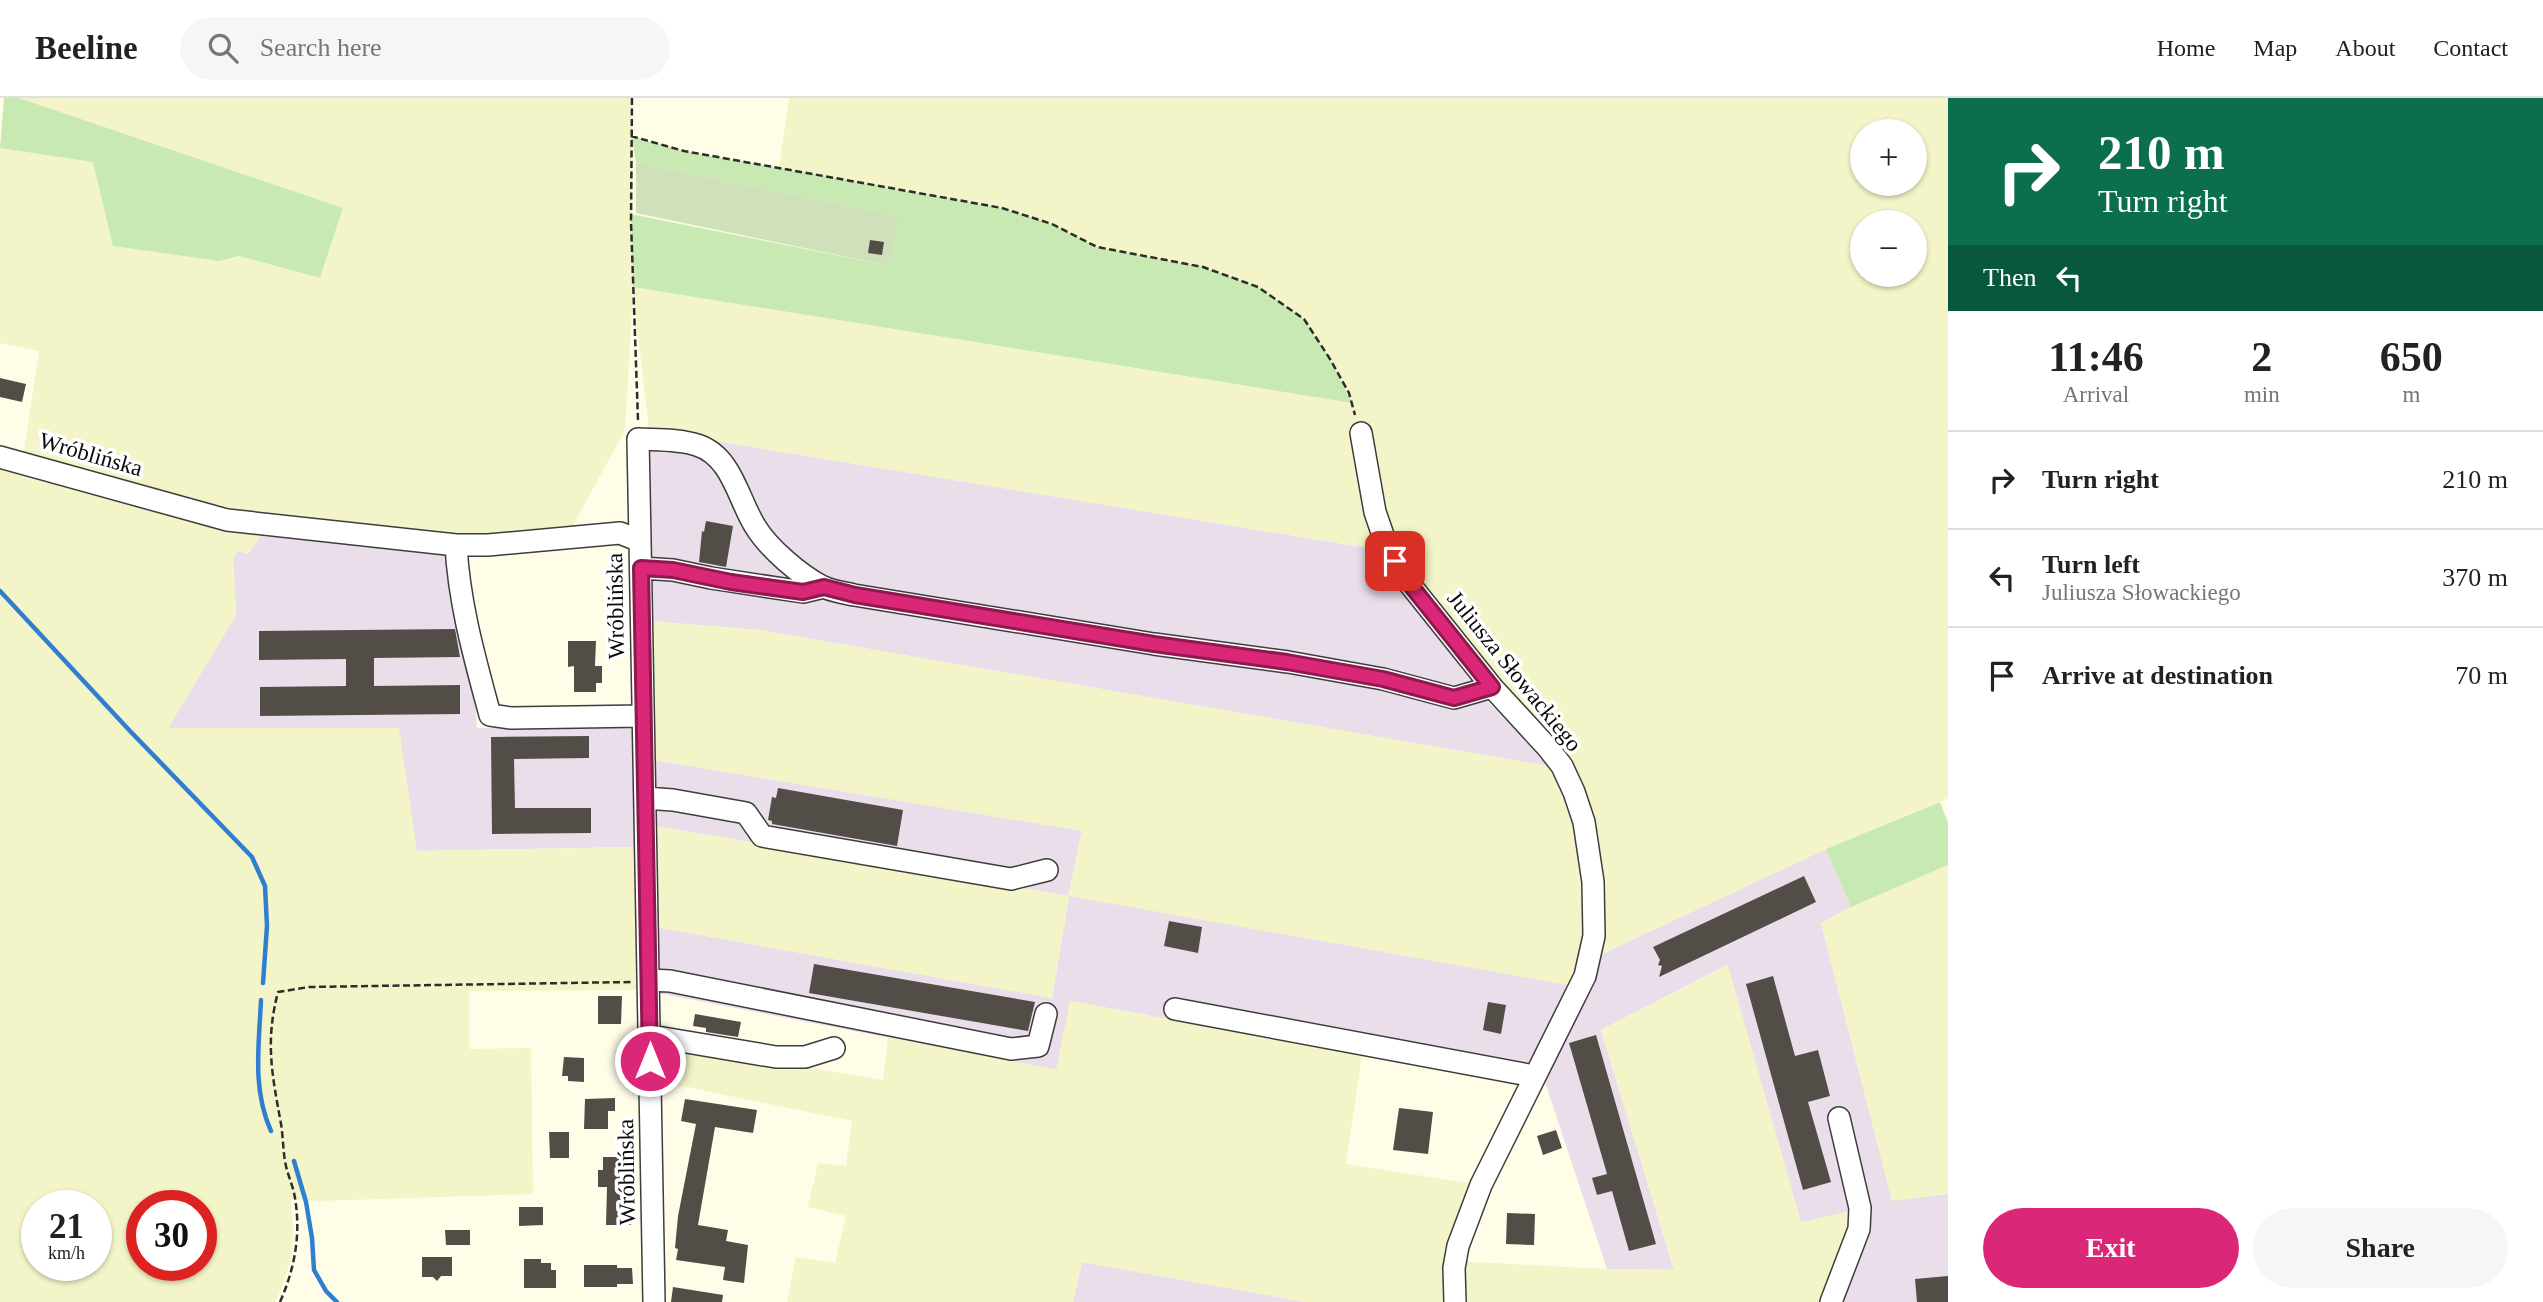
<!DOCTYPE html>
<meta charset="utf-8">
<style>
body{margin:0;font-family:Georgia,serif;background:#f6f6f6;color:#222;height:100vh;display:flex;flex-direction:column;font-size:26px;white-space:nowrap}
*{box-sizing:border-box;margin:0}
p{font-size:23px;color:#767676}
.icon{flex:none;width:38px;height:38px;fill:none;stroke:currentColor;stroke-width:2;stroke-linecap:round;stroke-linejoin:round}
.map{position:relative;flex:1;overflow:hidden}
.side{display:flex;flex-direction:column;background:#fff;width:595px}
.side>*{flex:none}
.hud{background:#0b6e4f;color:#fff;overflow:hidden}
.fabs{position:absolute;left:1850px;top:21px;display:grid;gap:14px}
.fabs a{display:grid;place-items:center;width:77px;height:77px;border-radius:50%;background:#fff;box-shadow:0 2px 5px #0004;font-size:35px}
.speed{position:absolute;left:21px;top:1092px;display:flex;gap:14px;font-size:35px;font-weight:700;text-align:center}
.speed>*{display:grid;place-content:center;width:91px;height:91px;border-radius:50%;background:#fff;box-shadow:0 2px 5px #0004;line-height:1}
.speed small{font-size:18px;font-weight:400}
.speed .limit{border:10px solid #d22;background:#fff;color:#111}
.pin{position:absolute;display:grid;place-items:center;width:60px;height:60px;color:#fff;margin:-30px;border-radius:14px;box-shadow:0 4px 10px #0006}
.me{position:absolute;width:77px;margin:-38px;rotate:0deg;stroke-linejoin:round;filter:drop-shadow(0 0 5px #0008)}
.turn{display:flex;align-items:center;gap:24px;height:147px;padding:0 35px;font-size:32px}
.turn .icon{width:91px;height:91px;stroke-width:2.5}
.turn b{display:block;font-size:49px;line-height:60px}
.then{display:flex;align-items:center;height:66px;padding:0 35px;background:#0003;gap:14px;font-size:26px}
.eta{display:flex;justify-content:space-evenly;align-items:center;height:119px;text-align:center}
.eta b{font-size:42px;font-weight:700;line-height:49px}
.cta{display:flex;gap:14px;margin-top:auto;padding:14px 35px}
.cta a{flex:1;height:80px;border-radius:42px;background:#db2777;color:#fff;font-size:28px;font-weight:700;line-height:80px;text-align:center}
.cta a+a{background:#f6f6f6;color:#222}
ul{padding:0;list-style:none}
li{display:flex;align-items:center;gap:21px;height:98px;padding:0 35px;border-top:2px solid #e0e0e0}
li div{flex:1}
li b{display:block;font-size:26px}
li em{font-style:normal}
header{display:flex;align-items:center;gap:42px;box-sizing:border-box;height:98px;padding:0 35px;background:#fff;border-bottom:2px solid #e0e0e0}
header strong{font-size:33px}
nav{display:flex;gap:38px;margin-inline-start:auto;font-size:24px}
.search{width:490px;height:63px;background:#f6f6f6;display:flex;align-items:center;gap:18px;box-sizing:border-box;padding:0 24px;border-radius:38px;color:#767676;font-size:26px}
main{display:flex;flex:1;min-height:0}
.map>svg:first-child{display:block}
.industrial{fill:#eadeea}
.farmland{fill:#f3f5c8;fill-rule:evenodd}
.green{fill:#c8e9b1}
.cemetery{fill:#cfe0ba}
.lines{fill:none;stroke-linecap:round;stroke-linejoin:round}
.stream{stroke:#307ed0;stroke-width:4.5}
.building{fill:#534d47}
.minor-casing{stroke:#3d3d3d;stroke-width:24}
.path{stroke:#2c2c2c;stroke-width:2.5;stroke-dasharray:7 3.5;stroke-linecap:butt}
.minor{stroke:#fff;stroke-width:21}
.route-casing{stroke:#8e194d;stroke-width:18}
.route{stroke:#db2777;stroke-width:12}
.labels{text-anchor:middle;stroke-width:7;stroke-linejoin:round;paint-order:stroke}
.street-label{font-size:23px;fill:#0a0a0a;stroke:#fff}
</style>
<header>
<strong>Beeline</strong>
<div class="search"><svg class="icon" aria-label="search" viewBox="0 0 24 24"><circle cx="10" cy="10" r="6"/><path d="M15 15l6 6"/></svg>Search here</div>
<nav><a>Home</a><a>Map</a><a>About</a><a>Contact</a></nav>
</header>
<main>
<div class="map">
<svg width="1948" height="1204" viewBox="0 0 1948 1204">
<rect width="100%" height="100%" fill="#fffde8"/>
<path class="industrial" d="M649 332 1381 452 1382 467 1487 603 1553 669 759 532 650 523Z
M261 438 466 457 477 630H637L638 749 416 753 168 630 236 517 233 459 239 453 248 456Z
M654 662 1082 732 1069 797 1589 862 1826 751 1851 809 1821 825 1892 1102 1948 1096V1204H1831L1860 1111 1801 1125 1727 867 1601 932 1674 1172 1607 1171 1540 969 1529 989 1071 903 1057 972 657 895 656 829 1052 900 1069 798 655 728Z
M1082 1164 1307 1204H1073Z"/>
<path class="farmland" d="M19 0H632L633 189 1351 305 1349 295 1330 261 1304 221 1258 189 1203 169 1097 149 1052 126 1002 110 779 70 789 0H1948V700L1826 751 1589 862 1580 889 1069 798 1052 900 656 829 655 728 1068 798 1082 733 654 662 650 523 759 532 1553 669 1577 726 1592 780V722L1581 690 1564 658 1479 560 1415 481 1393 445 1382 415 1363 342 1371 416 1381 452 649 332 633 194 625 332 570 433 496 439 425 436 250 418 139 398 261 438 248 456 239 453 233 459 236 517 168 630H399L417 753 638 749 640 892 469 893V951L531 950 533 1096 319 1103 291 1101 293 1131 291 1161 280 1194 275 1204H0V359L31 366 23 359 39 253 0 245V50L93 63 114 148 219 163 239 158 320 180 343 110ZM1862 33H1914V86H1862ZM1862 124H1914V177H1862ZM37 1108H96V1167H37ZM142 1108H201V1167H142Z
M1948 767V1096L1892 1103 1821 825 1851 809Z
M1728 867 1801 1124 1860 1111 1831 1204H1307L1082 1164 1073 1204H787L796 1159 835 1165 846 1118 808 1109 818 1065 846 1068 852 1023 657 983 658 944 883 982 888 939 1056 972 1070 903 1362 958 1346 1066 1481 1087 1455 1163 1607 1171 1674 1172 1601 932Z"/>
<path class="green" d="M4 0H19L343 110 320 180 239 158 219 163 113 148 93 64 0 50Z
M631 38 684 53 1002 110 1052 126 1097 149 1203 169 1258 189 1304 221 1330 261 1352 305 633 189 631 116 890 168 897 118 636 64Z
M1940 704 1948 725V767L1851 809 1826 751Z"/>
<path class="cemetery" d="M636 64 898 118 890 168 636 115Z"/>
<g class="lines">
<path class="stream" d="M0 493 130 633 252 759 265 788 267 828 263 885
M261 902C259 947 252 991 271 1033
M294 1063 306 1104 312 1140 314 1172 326 1193 337 1204"/>
</g>
<path class="building" d="M870 142 884 144 882 157 868 155Z
M0 280 26 286 22 304 0 299Z
M706 423 733 428 726 469 699 464 702 433 704 434Z
M455 531 460 559 374 560V588L460 587V616L260 618V589L346 588V561L259 562V533Z
M568 543H596L595 568H602V585H596V594H574V568L568 569Z
M589 638V660L514 661 515 710H591V735L492 736 491 639Z
M778 690 903 712 897 748 772 726V723L768 722 772 699 776 700Z
M1804 778 1816 804 1659 879 1662 868 1658 867 1660 862 1653 849Z
M1169 823 1202 829 1198 855 1164 848Z
M814 866 1035 904 1028 933 809 895Z
M1773 878 1795 958 1818 952 1830 998 1808 1004 1831 1084 1803 1092 1746 886Z
M598 898H622L621 926H598Z
M1488 904 1506 907 1501 936 1483 932Z
M695 916 741 924 738 939 706 934V930L693 928Z
M1596 937 1656 1146 1629 1153 1612 1093 1597 1097 1592 1080 1607 1076 1569 945Z
M564 959 584 960V984L568 983V978H562Z
M615 1000V1013H608V1031H584L585 1001Z
M685 1001 757 1012 753 1035 715 1029 698 1127 728 1132 726 1143 748 1147 744 1185 723 1182 725 1169 676 1162 678 1151 675 1150 678 1118 696 1026 681 1023Z
M1399 1010 1433 1014 1428 1056 1393 1052Z
M1556 1032 1562 1050 1543 1057 1537 1038Z
M549 1034H569V1060H550Z
M603 1059H628L631 1127H606L607 1089H598V1072H603Z
M519 1109H543V1127L519 1128Z
M1507 1115 1535 1116 1534 1147 1506 1146Z
M445 1132H470V1147H446Z
M422 1159H452V1178H441L437 1183 433 1179H422Z
M524 1161H541V1165H551V1172H556V1190H524Z
M584 1167H617V1170H632L633 1186H617V1189H584Z
M1948 1178V1204H1917L1915 1181Z
M673 1189 723 1197 722 1204H671Z"/>
<g class="lines">
<g class="minor-casing">
<path id="minor" d="M1361 335 1375 414 1386 446 1408 484 1492 589 1548 650 1562 668 1574 694 1584 724 1593 784 1594 838 1585 878 1481 1087 1458 1148 1454 1170 1455 1204
M0 359 227 422 456 447H488L620 435 640 443 654 1204
M640 443 638 341C657 342 679 341 697 347 732 358 738 401 755 428 768 450 801 478 823 489 832 493 845 495 854 497L1154 546 1288 564 1383 581 1454 600 1492 589
M456 447C459 506 475 561 490 617L511 620 643 618
M641 470 673 472 711 480 803 494 824 489
M645 700 673 702 746 715 762 738 1011 781 1047 772
M649 882 670 883 1011 951 1038 948 1046 916
M1175 911 1534 978
M651 938 776 959H805L834 950
M1831 1204 1859 1131 1860 1110 1839 1020"/>
</g>
<path class="path" d="M632 0 631 124 638 322
M631 38 684 53 1002 110 1052 126 1097 149 1203 169 1258 189 1304 221 1330 261 1349 295 1355 317
M280 1204C295 1170 301 1136 295 1100 293 1087 287 1076 285 1063 283 1051 283 1038 281 1026 272 976 265 944 278 894L309 889 632 884"/>
<use href="#minor" class="minor"/>
</g>
<g class="lines">
<g class="route-casing">
<path id="route" d="M650 963 641 470 673 472 731 484 803 494 824 489 855 497 1154 546 1287 564 1383 581 1454 600 1492 589 1408 484 1395 463"/>
</g>
<use href="#route" class="route"/>
</g>
<g class="labels">
<g class="street-label">
<text transform="translate(91 356) rotate(16)" y="8">Wróblińska</text>
<text transform="translate(615 508) rotate(-91)" y="8">Wróblińska</text>
<text transform="translate(1515 573) rotate(51)" y="8">Juliusza Słowackiego</text>
<text transform="translate(626 1074) rotate(-91)" y="8">Wróblińska</text>
</g>
</g>
</svg>
<div class="fabs">
<a>+</a>
<a>−</a>
</div>
<div class="speed"><div>21<small>km/h</small></div><div class="limit">30</div></div>
<div class="pin" style="left:1395px;top:463px;background:#d93025"><svg class="icon" aria-label="arrive" viewBox="0 0 24 24"><path d="M6 21V4h12l-3 4 3 4H6"/></svg></div>
<svg class="me" style="left:650px;top:963px" viewBox="-20 -20 40 40"><circle r="17" fill="#db2777" stroke="#fff" stroke-width="3"/><path d="M0-11L8 9 0 5-8 9z" fill="#fff"/></svg>
</div>
<section class="side">
<div class="hud">
<div class="turn"><svg class="icon" aria-label="right" viewBox="0 0 24 24"><path d="M7 20v-9h11M14 6l5 5-5 5"/></svg><div><b>210 m</b>Turn right</div></div>
<div class="then">Then<svg class="icon" aria-label="left" viewBox="0 0 24 24"><path d="M17 20v-9H6M10 6l-5 5 5 5"/></svg></div>
</div>
<div class="eta">
<div><b>11:46</b><p>Arrival</p></div>
<div><b>2</b><p>min</p></div>
<div><b>650</b><p>m</p></div>
</div>
<ul>
<li><svg class="icon" aria-label="right" viewBox="0 0 24 24"><path d="M7 20v-9h11M14 6l5 5-5 5"/></svg><div><b>Turn right</b></div><em>210 m</em></li>
<li><svg class="icon" aria-label="left" viewBox="0 0 24 24"><path d="M17 20v-9H6M10 6l-5 5 5 5"/></svg><div><b>Turn left</b><p>Juliusza Słowackiego</p></div><em>370 m</em></li>
<li><svg class="icon" aria-label="arrive" viewBox="0 0 24 24"><path d="M6 21V4h12l-3 4 3 4H6"/></svg><div><b>Arrive at destination</b></div><em>70 m</em></li>
</ul>
<div class="cta"><a>Exit</a><a>Share</a></div>
</section>
</main>
